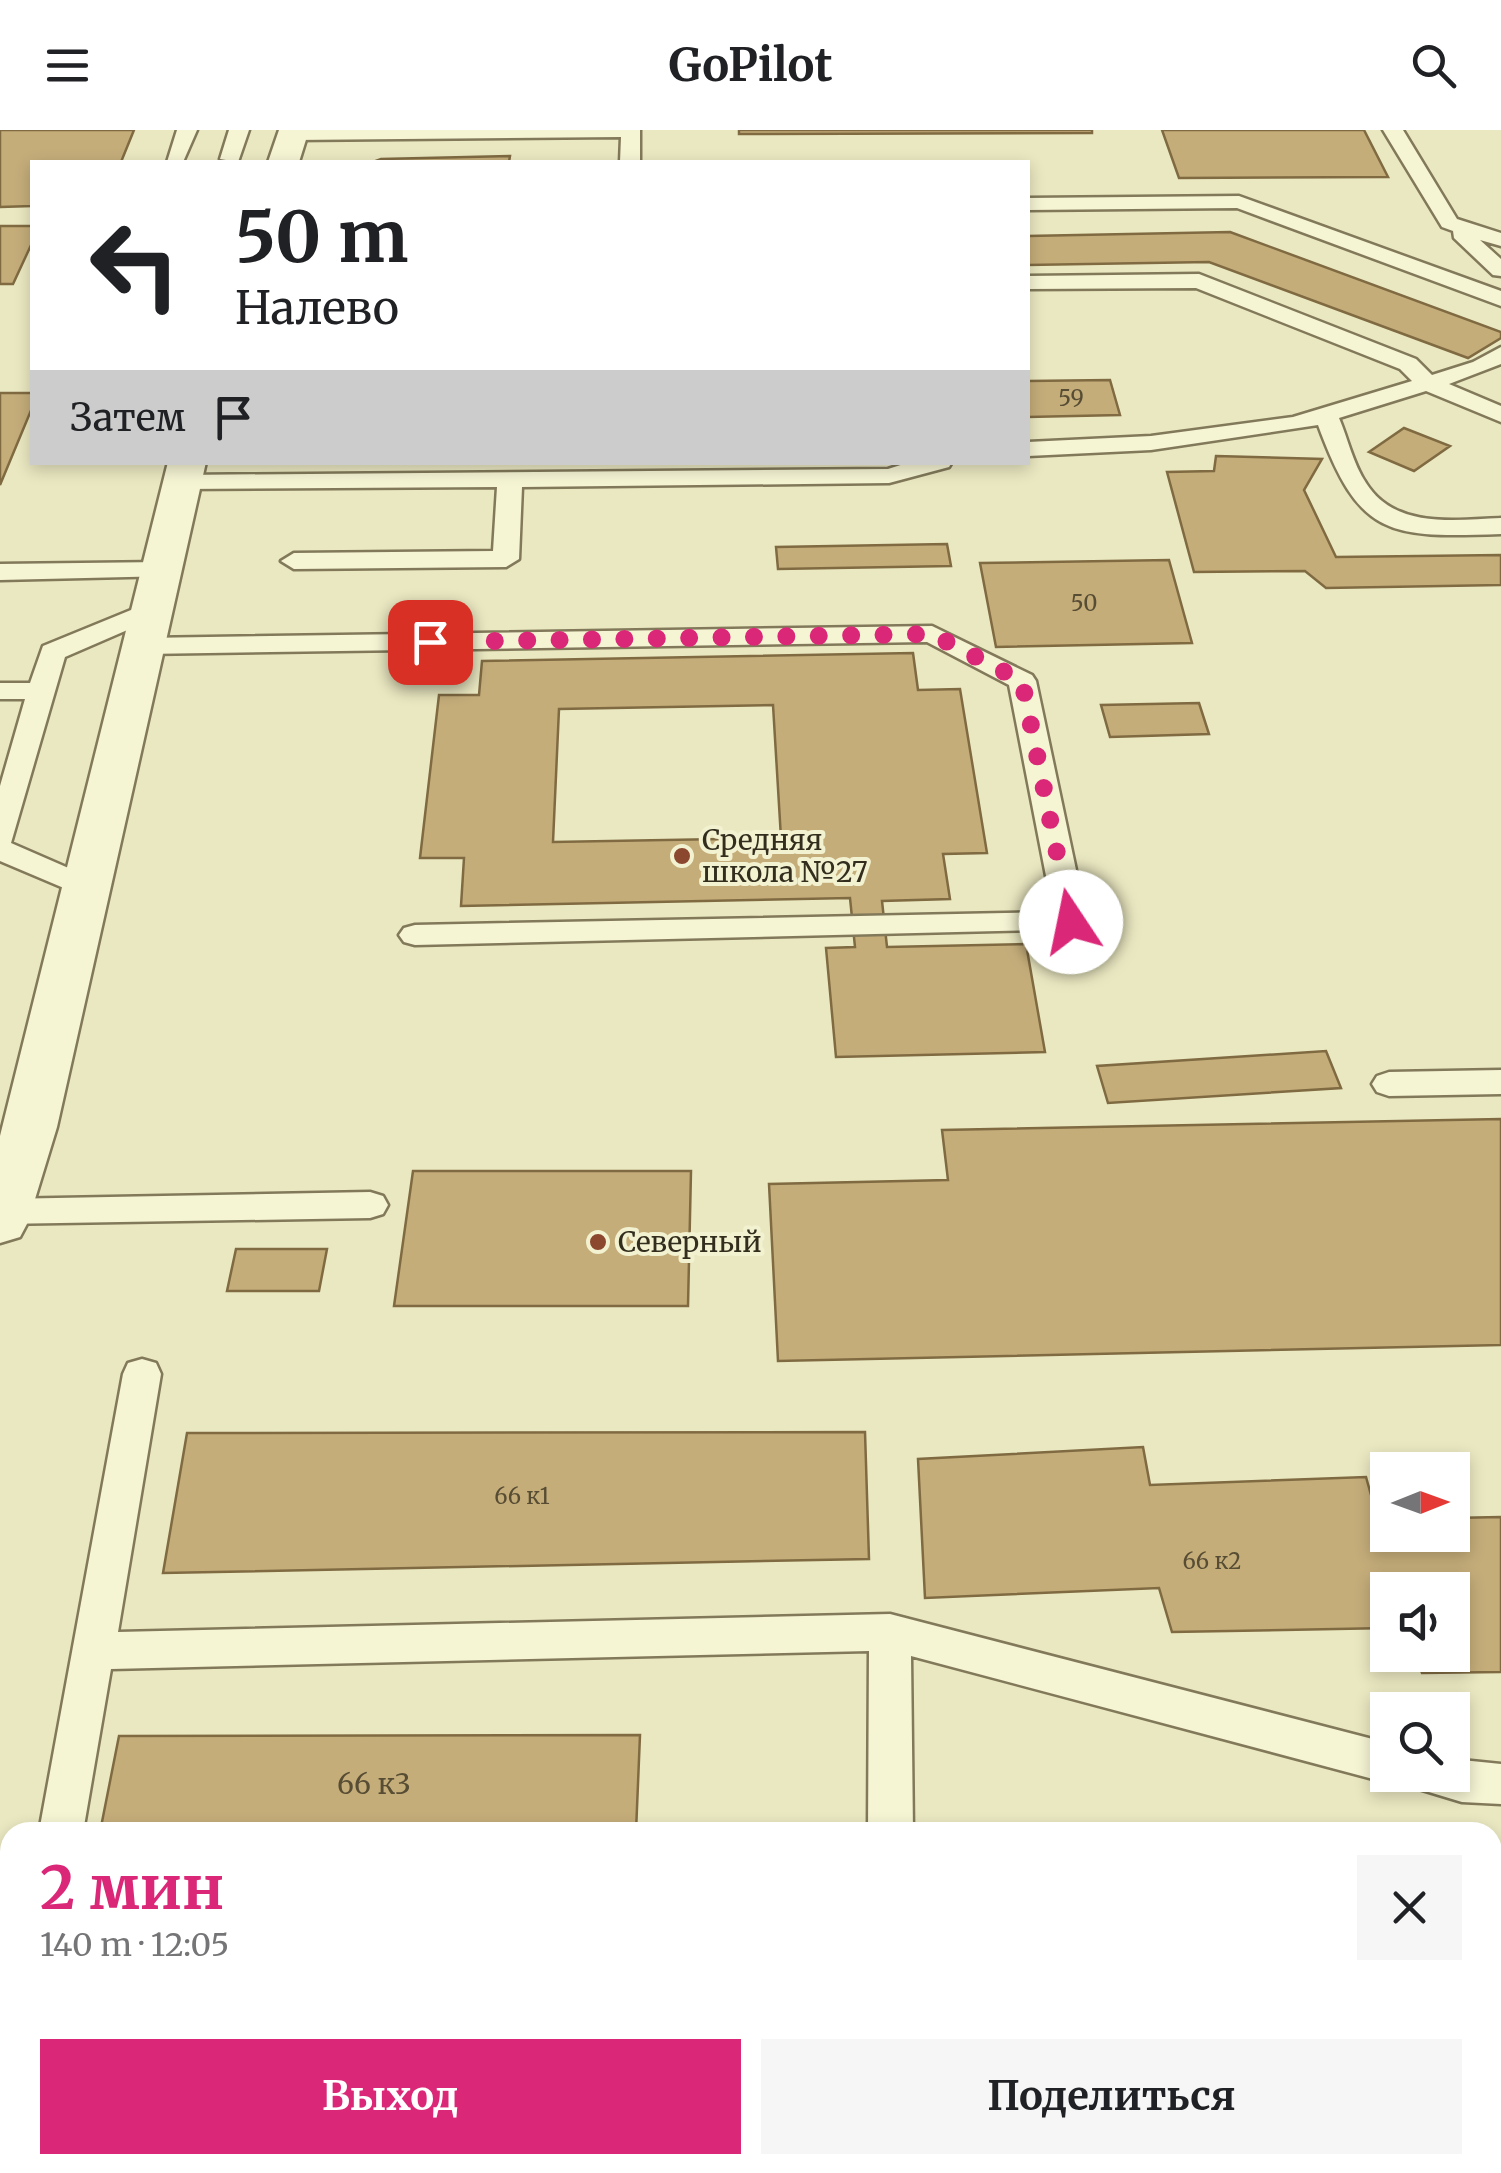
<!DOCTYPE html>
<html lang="ru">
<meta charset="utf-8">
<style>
body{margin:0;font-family:Merriweather,serif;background:#f6f6f6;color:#202124;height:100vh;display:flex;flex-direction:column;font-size:38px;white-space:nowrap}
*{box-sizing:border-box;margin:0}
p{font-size:32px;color:#757577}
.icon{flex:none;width:55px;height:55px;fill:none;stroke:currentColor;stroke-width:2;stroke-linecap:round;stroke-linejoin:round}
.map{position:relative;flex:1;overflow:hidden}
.sheet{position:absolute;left:0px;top:1692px;width:1502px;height:352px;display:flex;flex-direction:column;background:#fff;border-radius:30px 30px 0 0;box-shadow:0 5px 15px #0003}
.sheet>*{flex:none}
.guide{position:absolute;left:30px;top:30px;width:1000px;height:305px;border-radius:0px;box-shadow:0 5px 15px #0003;background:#fff;color:#202124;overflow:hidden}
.needle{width:65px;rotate:89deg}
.buttons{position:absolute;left:1370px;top:1322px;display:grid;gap:20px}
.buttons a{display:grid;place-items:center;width:100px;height:100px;border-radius:0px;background:#fff;box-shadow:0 5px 15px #0003;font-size:50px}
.pin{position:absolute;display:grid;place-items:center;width:85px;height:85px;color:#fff;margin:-42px;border-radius:20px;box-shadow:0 5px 15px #0006}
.me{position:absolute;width:110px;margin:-55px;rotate:349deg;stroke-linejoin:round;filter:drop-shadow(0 0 8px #0008)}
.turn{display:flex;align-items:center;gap:35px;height:210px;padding:0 40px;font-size:45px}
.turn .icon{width:130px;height:130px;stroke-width:2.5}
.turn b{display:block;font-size:70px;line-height:85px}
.then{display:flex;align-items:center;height:95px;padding:0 40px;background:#0003;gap:20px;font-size:38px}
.round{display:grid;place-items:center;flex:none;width:105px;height:105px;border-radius:0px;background:#f6f6f6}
.head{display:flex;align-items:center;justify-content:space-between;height:170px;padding:0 40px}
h1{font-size:60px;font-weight:700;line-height:75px;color:#db2777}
.action{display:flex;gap:20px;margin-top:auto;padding:20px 40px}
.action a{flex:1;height:115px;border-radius:0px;background:#db2777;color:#fff;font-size:40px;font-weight:700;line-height:115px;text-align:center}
.action a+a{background:#f6f6f6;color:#202124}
header{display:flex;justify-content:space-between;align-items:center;height:130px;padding:0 40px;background:#fff;font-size:45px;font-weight:700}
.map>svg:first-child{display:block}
.building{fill:#c5ad7a;stroke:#7f6a42;stroke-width:2.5;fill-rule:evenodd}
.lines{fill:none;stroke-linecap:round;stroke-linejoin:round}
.service-casing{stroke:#82795a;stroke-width:5}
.minor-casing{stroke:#82795a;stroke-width:5}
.service{fill:#f5f4d3;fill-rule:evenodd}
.minor{fill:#f5f4d3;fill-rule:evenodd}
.route{stroke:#db2777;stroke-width:18;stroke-dasharray:0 32.4}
.poi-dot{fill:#8c472f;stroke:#f2f1d0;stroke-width:4}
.labels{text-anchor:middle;stroke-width:8;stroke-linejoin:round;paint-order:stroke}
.number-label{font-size:22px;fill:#574d34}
.poi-label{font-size:28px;fill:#322d1d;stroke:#f2f1d0;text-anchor:start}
.near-number-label{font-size:28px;fill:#574d34}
</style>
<header><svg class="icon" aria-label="menu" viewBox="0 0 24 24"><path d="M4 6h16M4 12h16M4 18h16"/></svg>GoPilot<svg class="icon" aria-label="search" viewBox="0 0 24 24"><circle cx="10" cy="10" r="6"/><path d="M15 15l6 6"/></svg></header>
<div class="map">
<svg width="1501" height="2043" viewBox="0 0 1501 2043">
<rect width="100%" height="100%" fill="#eae8c1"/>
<path class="building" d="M0 0H134L121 32H32V76L0 77Z
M739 0H1092V3L739 4Z
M1162 0H1364L1388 47 1179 48Z
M510 26 509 32H373L381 29Z
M0 96H32V113L13 154H0Z
M1230 102 1501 202V208L1468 228 1209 132 1028 135V106Z
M1110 250 1120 285 1028 287V251Z
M0 263H32V278L0 355Z
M1404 298 1450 316 1414 341 1369 322Z
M1216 326 1322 329 1304 360 1336 427 1501 425V455L1326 458 1305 441 1194 442 1167 342 1214 341Z
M947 414 951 436 778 439 776 417Z
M1169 430 1192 513 996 517 980 433Z
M913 523 918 560 960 559 987 723 943 724 950 769 882 771 887 817 1026 814 1045 922 836 927 826 818 855 817 850 768 461 776 464 728H420L439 565H479L482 531ZM773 575 781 708 553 712 559 579Z
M1199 573 1209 604 1110 607 1101 575Z
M1326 921 1341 958 1108 973 1097 936Z
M1501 989V1215L778 1231 769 1054 948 1050 942 1000Z
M413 1041H691L688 1176H394Z
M236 1119H327L319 1161H227Z
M865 1302 869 1429 163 1443 187 1303Z
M1143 1317 1150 1355 1366 1347 1378 1390H1388V1405H1452V1388L1501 1387V1542L1422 1543 1415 1525H1452V1460H1388V1498L1172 1502 1159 1458 925 1468 918 1329Z
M640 1605 636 1702H100L119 1606Z
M1375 1697 1376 1702H1036Z
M1492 1749H1501V1937H1492Z"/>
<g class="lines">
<g class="service-casing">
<path id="service" d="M177 0H197L183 32H167Z
M229 0H249L238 32 220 29Z
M287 0H640V32H620L621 7 294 10 287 8Z
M1383 0H1403L1457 89 1501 103V116L1480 110 1501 129V146L1493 145 1454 108 1453 101 1442 97Z
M1239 66 1501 161V176L1237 78 1028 80V68Z
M1199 144 1416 229 1432 245 1473 232 1501 217V234L1449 254 1501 276V292L1426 261 1339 288C1348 309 1353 334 1366 353 1395 399 1454 390 1501 388V404C1388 408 1359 407 1318 295L1151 320 1028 326V312L1151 306 1293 287 1412 251 1400 239 1196 158 1028 159V146Z
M910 332H952L949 337 889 353 522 357 519 429 506 437 294 439 281 431 294 423 493 421 497 357 181 359 169 352 181 345 888 339Z
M162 432 175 440 171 446 0 450V434Z
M153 471 166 479 162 485 65 527 11 713 96 750 100 757 96 764 85 767 0 731V656L25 569H0V553H30L43 516Z
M932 496 1032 545 1036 551 1087 792 1082 799 415 815 404 812 399 805 404 798 415 795 1053 782 1009 555 927 512 144 524 130 516 144 508Z
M1501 940V964L1389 966 1377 962 1372 954 1377 946 1389 942Z
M370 1062 383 1066 388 1075 383 1084 370 1088 0 1094 3 1069Z
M142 1229 156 1233 161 1244 118 1502 890 1484 1388 1613V1645H1405L1388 1653 911 1526 913 1702H868L869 1521 111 1539 83 1702H39L123 1244 128 1233Z
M1452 1629 1501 1634V1674L1462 1672 1419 1659 1413 1645H1452Z
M10 1968V2035H28L26 2043H0V1972Z
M565 2035H615L614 2043H564Z
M1318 2035H1400L1403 2043H1321Z"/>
</g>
<g class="minor-casing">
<path id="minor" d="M279 0H309L299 32H268Z
M168 332H206L57 997 28 1092 20 1107 0 1113V1006Z"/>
</g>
<use href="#service" class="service"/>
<use href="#minor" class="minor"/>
</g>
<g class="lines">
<path class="route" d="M430 512 932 504 1022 551 1071 792"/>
</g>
<g class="poi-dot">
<circle cx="682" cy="726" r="10"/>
<circle cx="598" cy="1112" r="10"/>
</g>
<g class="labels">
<g class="number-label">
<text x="1071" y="276">59</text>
<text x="1084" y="481">50</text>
<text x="522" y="1374">66 к1</text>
<text x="1212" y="1439">66 к2</text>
</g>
<g class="poi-label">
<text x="702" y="720">Средняя<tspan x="702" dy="32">школа №27</tspan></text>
<text x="618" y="1122">Северный</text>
</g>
<g class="near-number-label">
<text x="374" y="1664">66 к3</text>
</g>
</g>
</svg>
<div class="buttons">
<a><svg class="needle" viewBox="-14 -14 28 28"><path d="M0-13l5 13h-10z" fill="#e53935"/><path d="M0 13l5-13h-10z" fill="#757577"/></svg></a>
<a><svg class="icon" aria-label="sound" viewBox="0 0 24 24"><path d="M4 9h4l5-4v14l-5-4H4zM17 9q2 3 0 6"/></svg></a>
<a><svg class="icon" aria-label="search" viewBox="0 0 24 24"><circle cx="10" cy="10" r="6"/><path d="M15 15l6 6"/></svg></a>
</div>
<div class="pin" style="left:430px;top:512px;background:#d93025"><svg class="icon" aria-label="arrive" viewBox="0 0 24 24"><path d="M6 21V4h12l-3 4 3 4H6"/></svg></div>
<svg class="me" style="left:1071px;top:792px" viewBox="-20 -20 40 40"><circle r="19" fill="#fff"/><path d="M0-13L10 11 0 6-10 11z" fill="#db2777"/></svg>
<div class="guide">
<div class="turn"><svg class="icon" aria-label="left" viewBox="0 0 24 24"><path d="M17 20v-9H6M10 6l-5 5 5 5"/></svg><div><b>50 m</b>Налево</div></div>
<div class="then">Затем<svg class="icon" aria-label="arrive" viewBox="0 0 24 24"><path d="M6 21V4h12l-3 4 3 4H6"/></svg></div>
</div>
<section class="sheet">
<div class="head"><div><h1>2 мин</h1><p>140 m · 12:05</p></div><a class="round"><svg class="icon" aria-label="close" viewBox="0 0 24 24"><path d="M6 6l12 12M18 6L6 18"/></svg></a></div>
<div class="action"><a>Выход</a><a>Поделиться</a></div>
</section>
</div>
